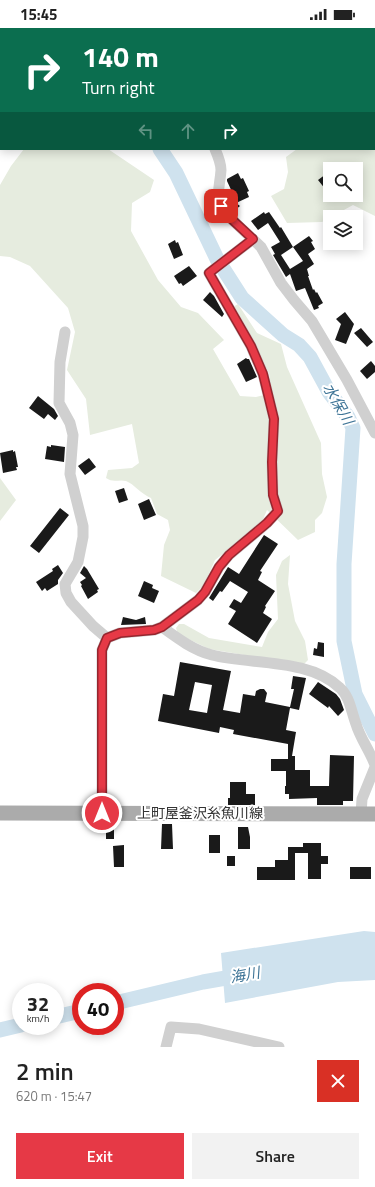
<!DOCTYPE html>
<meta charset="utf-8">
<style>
body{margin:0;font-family:"Titillium Web","Noto Sans JP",sans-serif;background:#f2f2f2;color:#222;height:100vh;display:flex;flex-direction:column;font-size:15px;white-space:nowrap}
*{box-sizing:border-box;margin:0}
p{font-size:13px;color:#767676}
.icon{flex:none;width:22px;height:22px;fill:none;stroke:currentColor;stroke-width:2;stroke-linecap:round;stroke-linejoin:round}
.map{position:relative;height:1019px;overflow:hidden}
.panel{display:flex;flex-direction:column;background:#fff;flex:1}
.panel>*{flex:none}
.guide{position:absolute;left:0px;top:0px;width:375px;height:122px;box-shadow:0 2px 10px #0003;background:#0b6e4f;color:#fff;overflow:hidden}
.controls{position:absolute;left:323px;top:134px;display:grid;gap:8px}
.controls a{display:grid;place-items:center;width:40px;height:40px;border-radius:0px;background:#fff;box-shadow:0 2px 10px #0003;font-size:20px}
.speed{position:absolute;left:12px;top:955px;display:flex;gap:8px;font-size:20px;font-weight:700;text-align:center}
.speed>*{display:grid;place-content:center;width:52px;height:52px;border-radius:50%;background:#fff;box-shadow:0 2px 10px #0003;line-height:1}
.speed small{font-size:10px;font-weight:400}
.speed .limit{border:6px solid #d22;background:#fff;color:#111}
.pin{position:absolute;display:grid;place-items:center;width:34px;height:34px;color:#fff;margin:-17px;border-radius:8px;box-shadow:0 2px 6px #0006}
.me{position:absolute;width:44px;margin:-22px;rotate:0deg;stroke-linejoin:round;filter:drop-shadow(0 0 3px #0008)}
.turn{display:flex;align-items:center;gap:14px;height:84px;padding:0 16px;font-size:18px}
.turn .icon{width:52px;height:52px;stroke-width:2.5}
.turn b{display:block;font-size:28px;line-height:34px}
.lanes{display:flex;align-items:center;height:38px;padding:0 16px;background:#0003;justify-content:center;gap:20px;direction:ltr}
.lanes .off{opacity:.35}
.round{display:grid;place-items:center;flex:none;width:42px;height:42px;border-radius:0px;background:#f2f2f2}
.headline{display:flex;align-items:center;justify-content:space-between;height:68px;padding:0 16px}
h1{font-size:24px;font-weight:600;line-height:30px}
.action{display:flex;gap:8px;margin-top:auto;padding:8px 16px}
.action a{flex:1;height:46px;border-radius:0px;background:#e63946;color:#fff;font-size:16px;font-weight:600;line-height:46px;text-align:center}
.action a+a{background:#f2f2f2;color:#222}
.status{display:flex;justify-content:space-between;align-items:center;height:28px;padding:0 20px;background:#fff;direction:ltr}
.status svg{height:11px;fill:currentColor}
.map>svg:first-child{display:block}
.green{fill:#e6ecdf;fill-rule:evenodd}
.water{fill:#cfe2ee}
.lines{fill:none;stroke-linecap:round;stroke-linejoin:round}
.river{stroke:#cfe2ee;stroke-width:15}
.building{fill:#1a1a1a;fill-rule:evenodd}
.minor{stroke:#d0d0d0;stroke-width:11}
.major{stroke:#ababab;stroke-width:15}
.route-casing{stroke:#96252e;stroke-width:10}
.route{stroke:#e63946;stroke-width:7}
.labels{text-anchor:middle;stroke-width:4;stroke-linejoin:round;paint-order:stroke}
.street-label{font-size:14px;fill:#333;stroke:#fff}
.water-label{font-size:15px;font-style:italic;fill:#3f7597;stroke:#fff}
</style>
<div class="status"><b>15:45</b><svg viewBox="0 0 49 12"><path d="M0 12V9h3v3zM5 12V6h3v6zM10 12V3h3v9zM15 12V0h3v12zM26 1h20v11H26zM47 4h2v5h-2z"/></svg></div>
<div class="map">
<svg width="375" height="1019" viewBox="0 0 375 1019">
<rect width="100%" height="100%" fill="#fff"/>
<path class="green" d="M206 0H375V188L353 177 322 194 287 195 271 168 284 161 288 144 286 129 297 121H374V1H205ZM330 141H356V167H330Z
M24 121H108L154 152 150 164 132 175 131 203 158 252 181 279 198 285 224 312 213 321 240 368 256 369 272 365 269 345 233 279 238 276 257 305 281 316 287 339 321 415 322 446 327 469 322 485 315 492V504L298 512 267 482 261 496 215 532 204 557 196 565 161 548 164 517 170 502 168 492 157 486 151 470C141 466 134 456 126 453 119 451 113 455 106 450L108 442 132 440 139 435 132 396 90 407 86 371 67 342 75 304 68 280 30 238 10 229 0 228V157L11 138Z
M0 450 16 472 0 493Z
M290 527 288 556 295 593 305 613 308 632 303 637 209 621 178 606 176 600 179 596H184L209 610 262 619 268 604 278 591 276 547 282 533Z"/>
<path class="water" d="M364 903 375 904V952L338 954 225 975 221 925Z"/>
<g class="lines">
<path class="river" d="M14 0 16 1
M160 121 176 145 217 231 242 270 283 307 299 317 310 329 329 364 348 389 353 400 344 536V613L355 666 375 706
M115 975 203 954 243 947
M55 989 81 983
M0 1002 21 997"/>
</g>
<path class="building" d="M330 143V167L318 152Z
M238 145 241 151 243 150 249 163 247 164 249 169 236 175 240 178 235 182 228 176 226 172V170L233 166 227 153V151Z
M264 184 265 186 269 184 280 200 281 199 293 219 281 227 290 241 303 233 293 219 309 208 313 213 311 214 315 221 308 226 314 236 307 241 309 248H308L313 262 314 261 316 265 317 264 323 275 318 278 319 280 314 282 305 260 296 263 290 246 286 249 273 227 275 226 271 219 280 214 268 195 258 202 251 193Z
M175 212 176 215 178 214 183 227 174 231 168 216Z
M189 238 197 248 183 258 181 255 179 256 174 248Z
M210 264 214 268 224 286 222 289 203 272Z
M345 284 354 296 346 316 335 312 341 296 336 291Z
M361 300 373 314 367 319 354 305Z
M246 330 247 331H249L257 349 246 354 237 336Z
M371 333 375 338V344L367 351 360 343Z
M38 368 54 381 58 388 55 392 48 386 44 391 29 380Z
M51 417 65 419 64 434 45 431 47 418 51 419Z
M13 422V424L15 423 18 439H16L17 442 3 445 0 425Z
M89 430 96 439 85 447 78 438Z
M124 460 128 472 119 475 115 463Z
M149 471 156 487 144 492 138 476Z
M60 480 69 487 39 525 30 518Z
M264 507 278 516 260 543 262 544 258 552 275 563 265 578 266 579 263 585 272 591 257 615 228 596 236 583 229 579 234 571 241 575 248 564 230 553 222 564 220 563 213 573 209 570 228 539 239 546Z
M58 537 63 545 58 552V556L47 563 45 560 42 563 36 554 53 543 52 541Z
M84 538 87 541 99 561 97 562 98 564 88 571 81 558 82 557 80 554 86 550 80 545Z
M144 553 153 557 152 560 159 563 154 575 138 568Z
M123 589 136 592 145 589 146 596 121 597Z
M318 614 324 615V629L313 627 314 620 317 621Z
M180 634 231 643 223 682 240 685 243 666 255 668 256 663 260 661H264L267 665 265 674 290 679 294 661H291L293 648 306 650 299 682 290 680 286 702 296 704 292 728H295V742H310V758H329L330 727 354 728 353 773H343V777H317V770L289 771V766H285V758H286V743H271V731H288V716L233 706 234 702 220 699 219 705 158 693 163 666 174 668ZM195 654 212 657 207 685 189 682Z
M318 654 336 666 340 671 344 682 338 688 329 678 328 680 309 666Z
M230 754H246V766H255V777H228V770H230Z
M162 796H172L173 821H161Z
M106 799H114V811H106Z
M238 799H248L250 809V821H238Z
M209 807H220V825H209Z
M303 815H321V828H328V836H321V851H308V825H295V852H257V839H275V832H288V819H303Z
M124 817V839H114L113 818Z
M227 828H235V838H227Z
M350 839H371V851H350Z"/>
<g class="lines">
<path class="minor" d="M149 0V1
M215 121C218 128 221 135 221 142 220 159 214 169 225 185L261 219 281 255 294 272 312 293 347 352 375 405
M65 304 60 334 59 375 70 395 73 407 70 446 83 498V509L78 534 65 556 66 565 71 574 93 598 107 610
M162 599C177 610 193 622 212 627 251 637 309 630 340 660 350 669 351 683 356 696 360 710 370 723 375 737
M102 785V622L107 610 120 605 154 602 162 599 198 572 205 564 219 539 229 527 267 495 278 483 273 467 272 434 274 391 263 346 251 318 209 245 253 211
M361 786 362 771 375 739
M166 1019 171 999 199 1001 279 1019"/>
<path class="major" d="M0 785 375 786"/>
</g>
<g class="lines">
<g class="route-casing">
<path id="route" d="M102 785V622L107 610 120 605 154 602 162 599 198 572 205 564 219 539 229 527 267 495 278 483 273 467 272 434 274 391 263 346 251 318 209 245 253 211 225 185 221 178"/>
</g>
<use href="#route" class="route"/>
</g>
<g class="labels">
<g class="street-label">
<text x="200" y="790">上町屋釜沢糸魚川線</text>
</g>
<g class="water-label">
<text transform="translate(338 376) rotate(60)" y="5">水保川</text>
<text transform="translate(245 947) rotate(-10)" y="5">海川</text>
</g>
</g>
</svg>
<div class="controls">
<a><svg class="icon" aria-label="search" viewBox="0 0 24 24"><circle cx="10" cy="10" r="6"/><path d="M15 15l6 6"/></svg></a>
<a><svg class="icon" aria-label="layers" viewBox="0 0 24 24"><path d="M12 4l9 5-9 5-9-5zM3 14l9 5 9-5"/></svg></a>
</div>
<div class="speed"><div>32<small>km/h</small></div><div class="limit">40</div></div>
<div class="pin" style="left:221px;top:178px;background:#d93025"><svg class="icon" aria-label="arrive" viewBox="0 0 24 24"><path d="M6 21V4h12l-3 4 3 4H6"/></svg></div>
<svg class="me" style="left:102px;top:785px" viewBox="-20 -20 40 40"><circle r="17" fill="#e63946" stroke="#fff" stroke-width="3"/><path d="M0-11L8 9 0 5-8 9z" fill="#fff"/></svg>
<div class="guide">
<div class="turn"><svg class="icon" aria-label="right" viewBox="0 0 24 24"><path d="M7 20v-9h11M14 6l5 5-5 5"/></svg><div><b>140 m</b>Turn right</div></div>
<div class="lanes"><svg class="icon off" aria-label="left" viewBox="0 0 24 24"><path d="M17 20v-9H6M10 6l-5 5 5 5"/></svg><svg class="icon off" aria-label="ahead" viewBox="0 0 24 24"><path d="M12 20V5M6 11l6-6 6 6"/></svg><svg class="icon" aria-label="right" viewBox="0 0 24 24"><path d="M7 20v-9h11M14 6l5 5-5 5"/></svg></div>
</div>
</div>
<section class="panel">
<div class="headline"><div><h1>2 min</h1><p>620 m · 15:47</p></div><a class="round" style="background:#d93025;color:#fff"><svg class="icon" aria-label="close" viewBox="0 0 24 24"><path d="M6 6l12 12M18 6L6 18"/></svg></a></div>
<div class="action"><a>Exit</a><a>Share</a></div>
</section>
